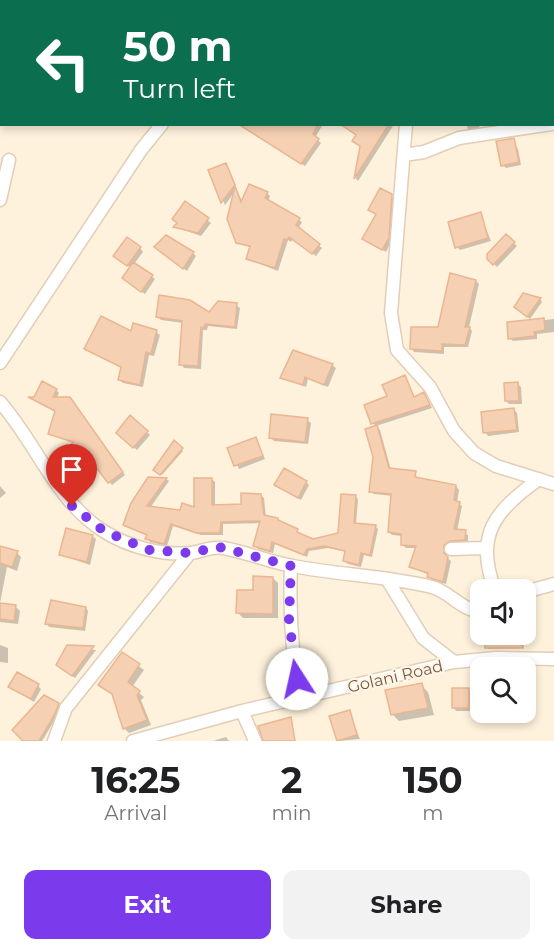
<!DOCTYPE html>
<style>
body{margin:0;font-family:Montserrat,sans-serif;background:#f2f2f2;color:#202124;height:100vh;display:flex;flex-direction:column;font-size:22px;white-space:nowrap}
*{box-sizing:border-box;margin:0}
p{font-size:20px;color:#757577}
.icon{flex:none;width:33px;height:33px;fill:none;stroke:currentColor;stroke-width:2;stroke-linecap:round;stroke-linejoin:round}
.map{position:relative;height:741px;overflow:hidden}
.drawer{display:flex;flex-direction:column;background:#fff;flex:1}
.drawer>*{flex:none}
.hud{position:absolute;left:0px;top:0px;width:555px;height:126px;box-shadow:0 3px 9px #0003;background:#0b6e4f;color:#fff;overflow:hidden}
.fabs{position:absolute;left:470px;top:579px;display:grid;gap:12px}
.fabs a{display:grid;place-items:center;width:66px;height:66px;border-radius:12px;background:#fff;box-shadow:0 3px 9px #0003;font-size:30px}
.pin{position:absolute;display:grid;place-items:center;width:51px;height:51px;color:#fff;margin:-62px -26px;border-radius:50% 50% 50% 0;rotate:-45deg;box-shadow:0 0 6px #0007}
.pin .icon{rotate:45deg}
.me{position:absolute;width:66px;margin:-33px;rotate:350deg;stroke-linejoin:round;filter:drop-shadow(0 0 4px #0008)}
.turn{display:flex;align-items:center;gap:21px;height:126px;padding:0 24px;font-size:27px}
.turn .icon{width:78px;height:78px;stroke-width:2.5}
.turn b{display:block;font-size:42px;line-height:51px}
.eta{display:flex;justify-content:space-evenly;align-items:center;height:102px;text-align:center}
.eta b{font-size:36px;font-weight:700;line-height:42px}
.cta{display:flex;gap:12px;margin-top:auto;padding:12px 24px}
.cta a{flex:1;height:69px;border-radius:12px;background:#7c3aed;color:#fff;font-size:24px;font-weight:700;line-height:69px;text-align:center}
.cta a+a{background:#f2f2f2;color:#202124}
.map>svg:first-child{display:block}
.shadow{fill:#0003}
.building{fill:#f6d0b2;stroke:#eab691;stroke-width:1.5}
.lines{fill:none;stroke-linecap:round;stroke-linejoin:round}
.street-casing{stroke:#e2ceb8;stroke-width:15}
.street{stroke:#fff;stroke-width:12}
.route{stroke:#7c3aed;stroke-width:10;stroke-dasharray:0 18}
.labels{text-anchor:middle;stroke-width:4.5;stroke-linejoin:round;paint-order:stroke}
.street-label{font-size:16px;fill:#755744;stroke:#fff6e5}
</style>
<div class="map">
<svg width="554" height="741" viewBox="0 0 554 741">
<rect width="100%" height="100%" fill="#fef2dc"/>
<path class="shadow" d="M23 0H42L22 2Z
M371 0H404L371 2Z
M527 0H544L545 2H528Z
M0 9 2 10V25L0 24Z
M0 60 2 61V105H0Z
M323 124 315 138 321 143 305 166 244 127Z
M353 124 393 126 358 181 356 179 361 147Z
M467 124H480L479 129 468 131Z
M515 145 518 149 521 165 506 168 503 165Z
M225 165 243 203 267 193 270 196 268 201 302 222 298 229 322 248 316 256 293 239 291 242 288 240 278 271 248 259 251 248 238 242 236 190 225 205 210 171Z
M391 196 395 199 391 242 386 252 364 239 377 215 370 209Z
M186 203 211 223 201 236 175 227Z
M480 214 491 241 460 250 457 247Z
M506 236 517 246 497 267 488 258Z
M140 248 143 252 134 264 155 279 145 294 127 281 131 268 118 259Z
M159 250 193 253 196 256 187 271Z
M476 281 479 284 469 327 472 331 468 347H444V354L414 352 411 348 439 329Z
M540 299 542 302 530 319 518 310Z
M236 305 240 308 237 329 208 326 207 330H203L201 369 184 368 181 364 183 323 161 320 158 317 210 314Z
M554 319V332L537 334V339L513 341 510 338 508 324Z
M156 332 160 335 154 356 149 355 143 387 123 383 120 380 122 368 89 352 132 333Z
M332 365 336 368 328 387 308 379 306 387 282 377Z
M404 376 415 398 426 397 432 408 376 426 380 430 391 470 415 473 418 479 456 486 459 490 457 502 462 506 457 531 468 535V543L447 548 446 557 451 561 446 584 432 580 429 575 411 567 416 548H406L402 545 403 536 392 535 389 532 393 496 374 494 370 491 376 427 373 423Z
M518 384 521 387 522 404H509L506 401Z
M56 390 59 393 56 399 72 402 125 475 112 485 95 463 92 474 69 458 74 443 49 434 56 411 32 399Z
M514 410 517 413 519 432 488 436 485 432Z
M131 418 150 435 137 450 118 433Z
M307 420 311 423 308 444 274 441 270 437Z
M255 438 265 459 239 469 229 448Z
M174 442 183 451 162 475 155 470Z
M149 479H166L169 481 150 508 181 512 195 509 212 479 215 482V506L242 505 261 495 264 498 266 517 278 520 297 530 299 535 313 541 339 535 355 496 358 499 356 524 375 526 378 529 372 557 364 555 361 567 348 564 345 561 347 552 328 548 309 551 307 557 275 544 273 553 258 549 255 546 261 523 223 524V535H201L173 526 167 546 150 542 148 536 125 525Z
M306 482 309 485 301 500 276 485Z
M0 486 6 493 0 498Z
M92 536 96 539 90 565 61 555Z
M0 547 17 553 21 557 17 571 7 567 0 603Z
M273 578 278 583V618H243L238 613 254 591Z
M0 604 15 606 20 611 18 624 0 622Z
M86 608 88 611 85 631 49 627 47 624Z
M486 634H523V648L488 649Z
M0 645 8 648V663L0 662Z
M68 647 96 650 75 678 60 668Z
M122 654 144 670 132 687 144 697 141 700 151 725 129 733 124 728 114 695Z
M421 685 428 692 434 715 399 721 392 714Z
M38 686 41 689 34 702 10 687Z
M468 689 471 693V711H456L453 707Z
M58 705 62 708 42 741H25Z
M349 712 360 739 338 741V740Z
M226 737 229 741H213Z"/>
<path class="building" d="M238 124H318L313 134 319 139 301 164Z
M340 124H389L354 179 360 146 352 141 356 135Z
M514 138 519 162 501 166 496 141Z
M226 163 235 185 221 203 208 170Z
M249 184 268 192 265 198 300 218 296 225 320 244 312 254 289 237 287 240 284 239 275 268 246 259 250 246 236 243 227 219 235 186 241 202Z
M380 188 392 194 389 238 382 250 362 239 376 214 368 210Z
M185 201 209 218 198 233 173 227 177 223 172 219Z
M481 212 488 238 455 248 448 222Z
M506 234 515 242 493 265 487 259V254Z
M166 235 194 252 183 269 154 247Z
M127 237 141 247 127 266 113 256Z
M133 262 153 275 141 292 122 278Z
M450 273 476 280 465 327H470L465 345 442 344V351L410 349 411 327H438Z
M523 293 541 298 527 317 514 307Z
M159 295 190 300 209 312 218 301 237 303 235 327 205 324 204 328 201 327 198 366 179 365 182 321 156 317Z
M101 316 131 331 133 323 157 330 151 354 146 352 140 385 118 380 121 367 84 349Z
M544 318 545 330 534 332 535 336 508 339 507 322Z
M293 350 333 364 324 385 305 377 303 385 280 378Z
M405 375 414 397 424 392 430 405 371 424 364 405 387 396 382 385Z
M42 381 57 389 53 397H70L123 472 108 483 92 462 89 473 64 456 73 442 48 434 55 411 28 397H34Z
M518 382 519 401H505L504 383Z
M514 408 517 430 483 433 481 412Z
M271 414 308 418 305 442 269 438Z
M130 415 148 431 133 448 116 433Z
M377 425 389 468 416 471 415 477 456 485 454 500 460 502 454 529 466 530 465 540 450 541 444 545V553L448 557 443 582 427 577 428 573 409 567 416 546 401 545V534L388 532 391 494 369 492 373 457 365 429Z
M256 437 263 456 234 466 227 448Z
M174 440 183 448 160 475 153 470Z
M284 468 307 481 298 498 274 485Z
M148 477 167 478 147 506 180 510 182 503 194 507V478H212V505L241 504V493L261 494 264 515 278 518V520L298 529 297 532 313 539 338 533 341 494 356 495 354 523 376 525 370 555 361 553 359 565 343 561 345 551 324 546 307 549 304 555 272 542 270 551 253 546 260 521 221 522 220 533H197L171 524 164 544 145 539 147 535 123 525 131 503Z
M66 528 93 535 87 562 59 555Z
M0 546 18 551 12 567 0 563Z
M253 576 273 577V614L236 613 237 590H253Z
M51 600 86 607 83 628 45 624Z
M0 603 16 605 14 621 0 619Z
M485 634H522L523 648H485Z
M67 645 94 646 72 676 56 665Z
M122 652 140 664 128 682 140 691 137 695 147 720 123 729 112 694 98 685Z
M17 672 39 684 31 699 8 687Z
M422 683 428 708 391 715 385 690Z
M452 688H469V708H452Z
M44 695 59 703 55 714 39 741H23L12 730Z
M350 710 357 735 337 741 329 716Z
M291 717 295 741H263L258 726Z"/>
<g class="lines">
<g class="street-casing">
<path id="street" d="M263 0 265 2
M455 2V0
M406 124 391 313 397 350 430 387 454 431 474 453 496 466 554 484
M404 155 424 152 459 138 551 124
M0 200 9 160
M0 363 141 150 162 124
M0 402C37 444 56 502 105 532 129 547 163 556 192 553 202 551 213 546 223 548 247 552 269 562 293 566 339 575 387 576 432 587 450 592 462 611 480 611
M451 549 485 548
M291 566C289 613 291 654 301 699
M387 579 423 638 454 662
M495 590C474 535 495 511 539 479
M525 592 554 584
M242 711 255 741
M54 741 66 708 190 553
M133 741 242 711 454 662 496 658 554 659"/>
</g>
<use href="#street" class="street"/>
</g>
<g class="lines">
<path class="route" d="M72 506 104 531 149 550 190 553 219 547 291 566 289 620 297 679"/>
</g>
<g class="labels">
<g class="street-label">
<text transform="translate(395 676) rotate(-13)" y="6">Golani Road</text>
</g>
</g>
</svg>
<div class="fabs">
<a><svg class="icon" aria-label="sound" viewBox="0 0 24 24"><path d="M4 9h4l5-4v14l-5-4H4zM17 9q2 3 0 6"/></svg></a>
<a><svg class="icon" aria-label="search" viewBox="0 0 24 24"><circle cx="10" cy="10" r="6"/><path d="M15 15l6 6"/></svg></a>
</div>
<div class="pin" style="left:72px;top:506px;background:#d93025"><svg class="icon" aria-label="arrive" viewBox="0 0 24 24"><path d="M6 21V4h12l-3 4 3 4H6"/></svg></div>
<svg class="me" style="left:297px;top:679px" viewBox="-20 -20 40 40"><circle r="19" fill="#fff"/><path d="M0-13L10 11 0 6-10 11z" fill="#7c3aed"/></svg>
<div class="hud">
<div class="turn"><svg class="icon" aria-label="left" viewBox="0 0 24 24"><path d="M17 20v-9H6M10 6l-5 5 5 5"/></svg><div><b>50 m</b>Turn left</div></div>
</div>
</div>
<section class="drawer">
<div class="eta">
<div><b>16:25</b><p>Arrival</p></div>
<div><b>2</b><p>min</p></div>
<div><b>150</b><p>m</p></div>
</div>
<div class="cta"><a>Exit</a><a>Share</a></div>
</section>
